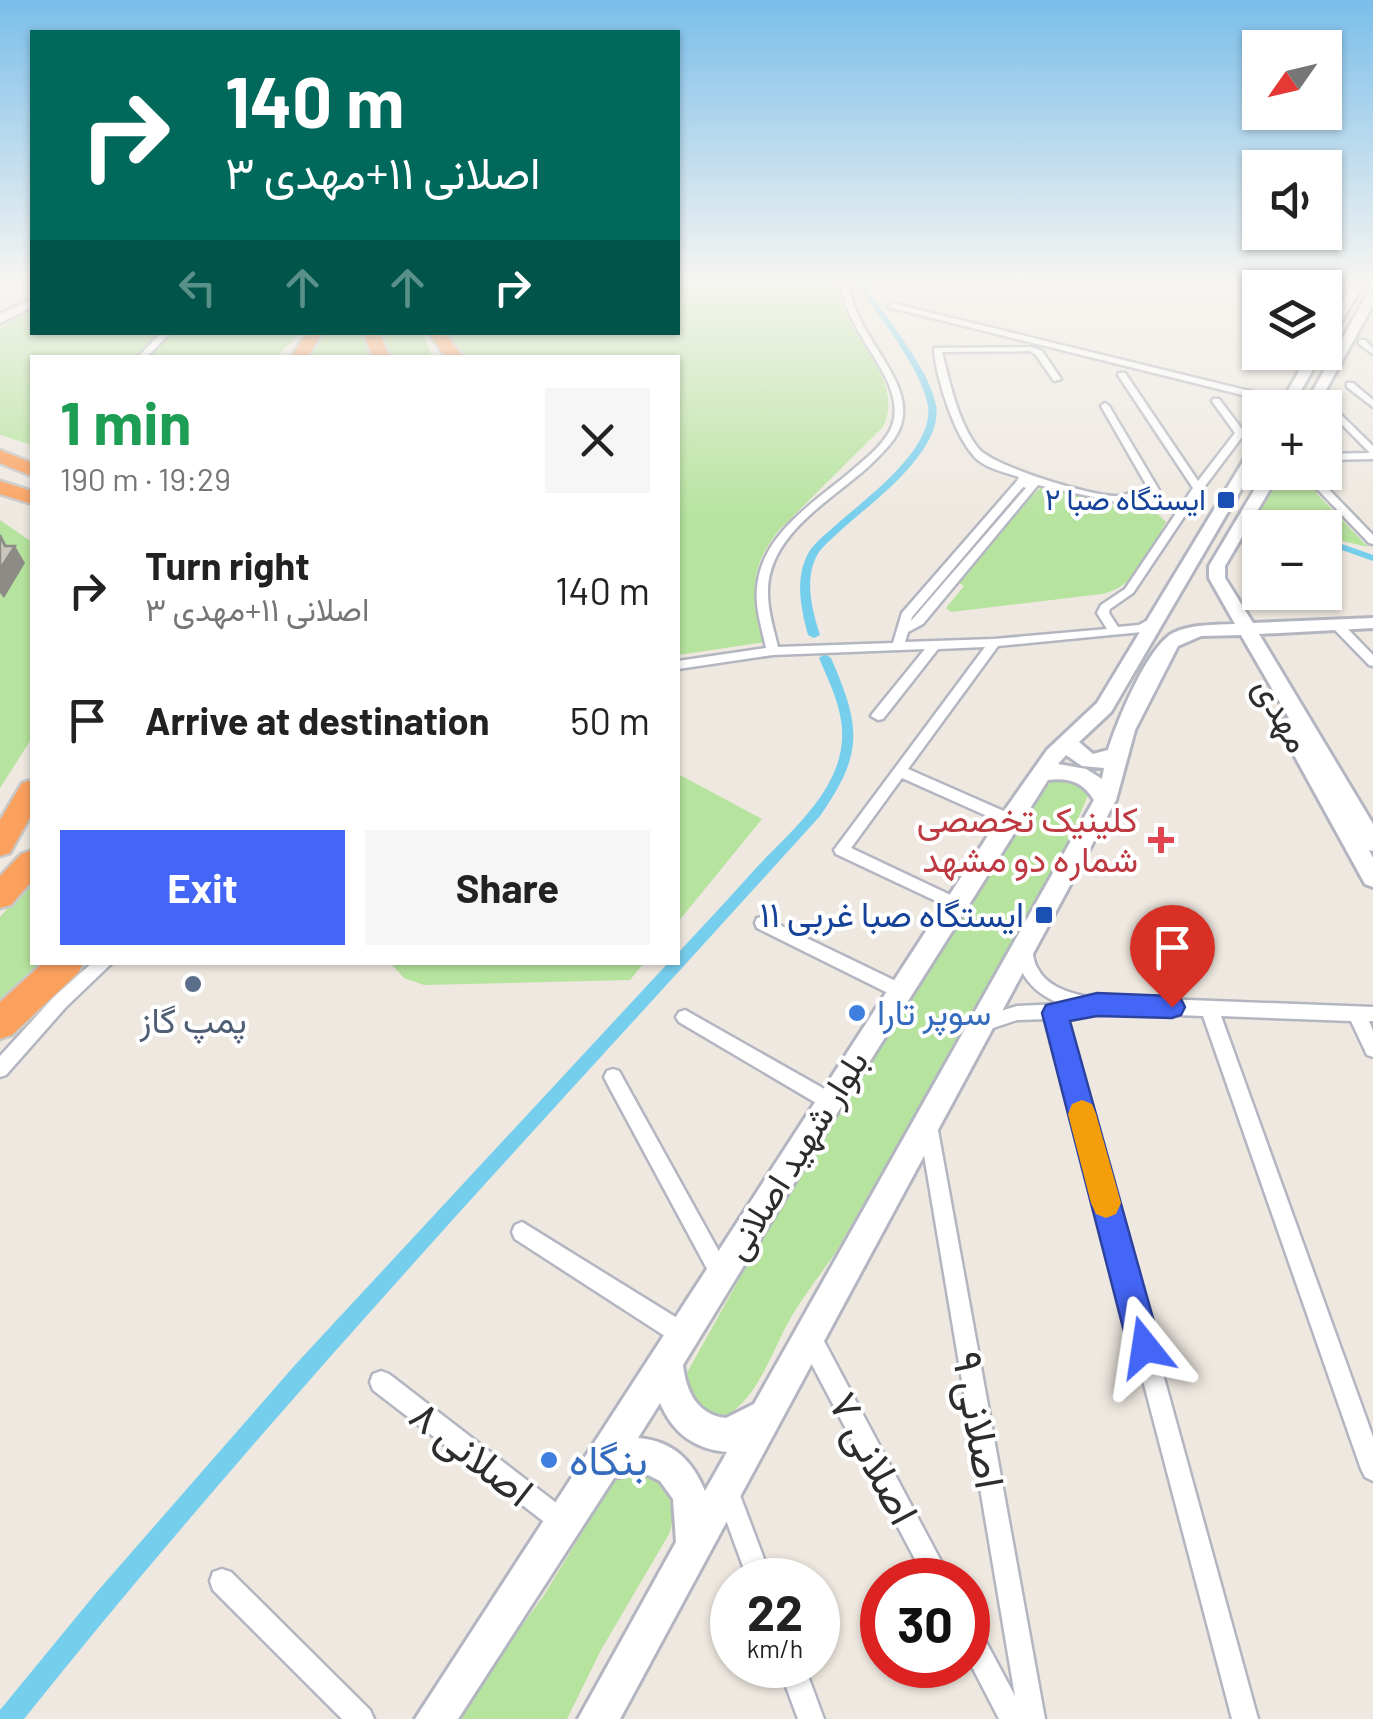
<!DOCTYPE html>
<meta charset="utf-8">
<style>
body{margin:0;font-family:Barlow,Vazirmatn,sans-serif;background:#f6f6f6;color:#222;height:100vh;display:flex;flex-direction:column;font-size:38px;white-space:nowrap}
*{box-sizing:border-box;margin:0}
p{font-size:32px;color:#767676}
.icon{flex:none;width:55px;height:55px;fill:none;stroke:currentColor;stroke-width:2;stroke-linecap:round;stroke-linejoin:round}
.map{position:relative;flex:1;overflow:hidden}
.drawer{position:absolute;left:30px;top:355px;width:650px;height:610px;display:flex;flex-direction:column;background:#fff;border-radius:0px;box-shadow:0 2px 8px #0004}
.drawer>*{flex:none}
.banner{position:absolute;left:30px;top:30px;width:650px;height:305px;border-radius:0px;box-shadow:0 2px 8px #0004;background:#00695c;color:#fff;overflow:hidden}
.needle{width:65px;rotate:236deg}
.controls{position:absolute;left:1242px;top:30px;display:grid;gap:20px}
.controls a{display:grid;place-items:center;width:100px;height:100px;border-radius:0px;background:#fff;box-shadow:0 2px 8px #0004;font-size:50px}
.speed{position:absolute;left:710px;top:1558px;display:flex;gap:20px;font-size:50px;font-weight:700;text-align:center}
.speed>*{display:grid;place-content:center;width:130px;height:130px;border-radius:50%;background:#fff;box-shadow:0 2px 8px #0004;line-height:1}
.speed small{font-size:25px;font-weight:400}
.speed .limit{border:15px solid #d22;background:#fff;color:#111}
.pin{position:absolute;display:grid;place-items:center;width:85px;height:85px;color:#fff;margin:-102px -42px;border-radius:50% 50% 50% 0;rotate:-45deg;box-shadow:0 0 10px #0007}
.pin .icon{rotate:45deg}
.me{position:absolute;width:110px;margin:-55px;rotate:345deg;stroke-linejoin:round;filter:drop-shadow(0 0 8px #0008)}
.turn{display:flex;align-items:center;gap:35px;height:210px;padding:0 30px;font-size:45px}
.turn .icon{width:130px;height:130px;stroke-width:2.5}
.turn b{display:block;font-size:70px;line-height:85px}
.lanes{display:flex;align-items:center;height:95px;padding:0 30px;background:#0003;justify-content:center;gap:50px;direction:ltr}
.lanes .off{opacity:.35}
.round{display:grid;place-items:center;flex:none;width:105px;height:105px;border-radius:0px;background:#f6f6f6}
.head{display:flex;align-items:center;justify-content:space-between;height:170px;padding:0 30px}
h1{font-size:60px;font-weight:700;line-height:75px;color:#1e9e55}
.primary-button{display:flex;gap:20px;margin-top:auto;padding:20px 30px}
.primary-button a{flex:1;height:115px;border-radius:0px;background:#4466f7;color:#fff;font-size:40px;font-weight:700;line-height:115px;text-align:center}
.primary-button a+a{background:#f6f6f6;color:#222}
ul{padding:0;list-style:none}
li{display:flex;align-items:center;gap:30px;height:130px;padding:0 30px}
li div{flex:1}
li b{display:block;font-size:38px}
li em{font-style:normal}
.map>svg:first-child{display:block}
.green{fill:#b6e39e}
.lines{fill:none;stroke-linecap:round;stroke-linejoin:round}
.canal{fill:#76ceed;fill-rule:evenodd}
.street-casing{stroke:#b3b6c0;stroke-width:5}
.secondary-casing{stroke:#b3b6c0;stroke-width:6}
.highway-casing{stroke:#c8c8c8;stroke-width:5}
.street{fill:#fff;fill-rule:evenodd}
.secondary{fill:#fff;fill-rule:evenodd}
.highway{fill:#fba15e;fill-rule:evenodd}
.shaded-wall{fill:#8d8b85}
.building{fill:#cac6be;stroke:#8d8b85;stroke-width:2.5}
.route{fill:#4466f7;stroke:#2c42a1;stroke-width:2.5}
.slow{fill:#f59e0b}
.transit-dot{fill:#1a4fb4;stroke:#fff;stroke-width:4}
.health-dot{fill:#e0444e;stroke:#fff;stroke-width:4}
.service-dot{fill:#5c6f8a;stroke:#fff;stroke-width:4}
.shop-dot{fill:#3f7fe0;stroke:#fff;stroke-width:4}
.labels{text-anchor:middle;stroke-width:8;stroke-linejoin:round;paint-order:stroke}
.far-transit-label{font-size:30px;fill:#164399;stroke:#fff;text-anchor:end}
.street-label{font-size:35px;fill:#2d2d2d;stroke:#fff}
.health-label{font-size:35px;fill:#be3a42;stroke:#fff;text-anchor:end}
.transit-label{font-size:35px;fill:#164399;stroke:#fff;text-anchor:end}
.shop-label{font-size:35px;fill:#366cbe;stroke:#fff;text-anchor:start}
.service-label{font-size:35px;fill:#4e5e75;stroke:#fff}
.near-street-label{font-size:42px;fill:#2d2d2d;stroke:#fff}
.near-shop-label{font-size:42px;fill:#366cbe;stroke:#fff;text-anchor:start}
</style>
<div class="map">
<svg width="1373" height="1719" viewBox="0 0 1373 1719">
<rect width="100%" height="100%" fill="#eee8e0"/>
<path class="green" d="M678 278H839C832 331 909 373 883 427L778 531C745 575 755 592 765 642L678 655V358L467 357 447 333 678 332Z
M32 310V332L300 333 279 354 281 357 32 358V445L0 435V328Z
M323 332 363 333 373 358H309Z
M381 333H423L432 357H393Z
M1280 473 1305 475 1320 492 1316 493 1368 547 1325 537V528L1250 529 1268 495 1281 484Z
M1044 486 1120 503 1145 501 1166 522C1149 551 1137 587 1102 594L951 612 946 608 964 586 959 583 1032 494Z
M0 520 32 542V738L0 788Z
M678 774 762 819 678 922Z
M1062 774 1090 791 1058 864 834 1255C820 1275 805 1294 793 1314 771 1350 758 1405 716 1421L699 1415 683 1380 743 1272 771 1211 1003 844 1054 778Z
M32 880V962L47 963 0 1004V917Z
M390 963H644L630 980 424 985 404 978Z
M641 1469C673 1478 679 1505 669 1534L601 1650 567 1719H455L544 1595 610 1487 624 1472Z"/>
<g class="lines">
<path class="canal" d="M861 278H867L869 292C889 321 930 371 936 405 944 451 871 503 841 530 834 537 825 544 819 552 803 577 812 610 820 635L814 638 808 635C801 609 794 578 809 552 815 542 827 533 836 525 866 498 934 450 928 406 923 373 882 320 863 292Z
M1325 538 1373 555V561L1325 544Z
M825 654 831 658C861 727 864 753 820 816 551 1114 275 1405 24 1719H0V1710L96 1593 295 1365 669 962H678V953C704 925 731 896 757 867 790 832 839 792 842 740 844 711 830 684 819 658Z"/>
<g class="street-casing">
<path id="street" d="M841 278H849C849 334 916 377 901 425 896 441 880 455 868 467 830 501 766 536 768 594 768 612 774 630 778 647L893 643 902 613 1017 481 1019 477C1007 473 993 470 982 463 957 447 935 376 934 348L1031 347 1042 351 1061 379 1054 381 1036 355 1030 351 942 352C950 384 958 422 978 448 991 466 1094 497 1117 496 1127 495 1138 491 1148 488L1101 406 1105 403 1109 406 1159 490 1116 502 1038 485 923 624 908 632 905 642 994 639 1107 629 1097 613 1101 605 1125 589 1193 488 1118 375 1119 373H1125L1198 481 1235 433 1212 401 1213 399H1219L1245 433 1202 490 1133 593 1110 609 1109 613 1118 627 1139 625 1155 616 1159 617V623L1142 632 998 646 908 769 1015 816 1017 820 1015 824H1005L902 778 851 848 961 900 963 904 961 908 955 910 836 854 834 850 985 647 938 649 883 719 878 720 871 716 873 713 925 649 773 655 678 669V661L766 648C762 629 755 608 757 588 761 532 819 500 856 467 869 456 886 442 892 426 909 378 841 334 841 278ZM1023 487 1026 488 911 621 912 617Z
M891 303 1290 401 1291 403 1287 406 888 307Z
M162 332H171L146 358H137Z
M1359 340H1365L1373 348V354L1359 344Z
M1347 383H1353L1373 400V407L1347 387Z
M1328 402 1373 446V459L1325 460V454L1370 453 1325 407V403Z
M1301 472H1312L1373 535V544L1369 543Z
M1337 621 1341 622 1373 655V666L1369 665 1333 628 1331 625Z
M763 917 906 986 908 991 906 996 900 998 894 996 757 928 755 923 757 918Z
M1025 941 1031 943C1033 952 1033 962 1038 969 1047 986 1067 992 1084 996L1373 1007V1021H1369L1373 1031V1057L1367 1055 1351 1021 1221 1016 1373 1437V1481L1365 1477 1361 1469 1203 1016 1097 1012 1071 1007 1073 1011 1070 1016 1065 1018 1258 1719H1232L1048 1019 1017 1020 984 1031 978 1028 975 1023 978 1018 1017 1006 1061 1004C1035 994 1013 973 1019 943Z
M93 962H113L66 1007 6 1075 0 1077V1056L54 997Z
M685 1010 835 1095 838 1101 835 1107 829 1109 823 1107 679 1022 676 1017 679 1012Z
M613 1069 619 1071 727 1266 730 1273 727 1280 720 1283 713 1280 607 1083 604 1077 607 1071Z
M928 1116 935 1119 937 1125 1045 1719H999L968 1659V1621L977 1625 1015 1696 919 1125 921 1119Z
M522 1222 690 1326 693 1334 690 1342 682 1345 674 1342 515 1239 512 1232 515 1225Z
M809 1325 817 1328 951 1580H926L801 1344 798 1336 801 1328Z
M381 1371 389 1374 572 1515 576 1523 572 1531 564 1535 556 1531 373 1390 370 1382 373 1374Z
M727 1478 735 1482 772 1580H748L715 1490 719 1482Z
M222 1569 231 1572 370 1710 374 1719H342L213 1590 210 1581 213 1572Z
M778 1665H804L824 1719H798Z"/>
</g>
<g class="secondary-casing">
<path id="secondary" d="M1356 278H1367L1331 339 1325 343V329Z
M1373 292V305L1316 408H1303L1367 295Z
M32 300V307L0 323V314Z
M1310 352H1323L1291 408H1278Z
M1260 441V457L1111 712 1079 742 1093 754 1108 750C1117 722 1147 647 1173 633 1192 624 1214 625 1235 624L1209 578V566L1265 472H1280L1225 566V578L1253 623 1373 618V628L1259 634 1373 824V851L1369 850 1373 858V887L1365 884 1277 724 1280 719 1289 718 1241 635 1201 636 1178 646 1135 730 1116 800 620 1719H578L676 1542 673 1499 660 1481 642 1472 614 1478 458 1719H415L1002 814 1047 750 1097 703 1253 445ZM1066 755 1082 766 1104 768 1102 779 1086 769 1058 764ZM1048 780C1069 777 1083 782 1094 800L754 1404 726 1418C697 1415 686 1391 683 1365L839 1110ZM660 1403C673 1433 694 1449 727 1452L705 1491C692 1460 673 1441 638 1438Z"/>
</g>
<g class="highway-casing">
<path id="highway" d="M307 332H323L307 358H290Z
M363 332H379L390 358H373Z
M428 332H445L463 358H446Z
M0 450 32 463V476L0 463Z
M0 481 32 491V504L0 494Z
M32 780V814L10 853 0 856V820L22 783Z
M32 850V881L11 905 0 908V876L21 854Z
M44 962H83L79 972 12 1035 0 1039V1002Z"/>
</g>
<use href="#street" class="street"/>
<use href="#secondary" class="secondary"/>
<use href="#highway" class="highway"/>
</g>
<path class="shaded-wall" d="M0 535 11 552 15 546 25 563 4 598 0 593Z"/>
<path class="building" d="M0 535 5 546H15L0 569Z"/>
<linearGradient id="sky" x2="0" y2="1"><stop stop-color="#7abeea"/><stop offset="0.54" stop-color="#f7f5f1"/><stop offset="1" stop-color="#f7f5f1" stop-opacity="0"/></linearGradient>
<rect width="1373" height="519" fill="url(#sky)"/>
<path class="route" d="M1097 993 1172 996 1181 999 1185 1007 1181 1015 1172 1018 1097 1016 1070 1021 1161 1347 1156 1359 1145 1364 1133 1359 1128 1347 1042 1013 1046 1005Z"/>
<path class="slow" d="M1082 1100 1092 1104 1096 1114 1121 1203 1116 1214 1106 1218 1096 1214 1091 1203 1068 1114 1072 1104Z"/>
<g class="transit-dot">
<rect x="1216" y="490" width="20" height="20" rx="5"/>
<rect x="1034" y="905" width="20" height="20" rx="5"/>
</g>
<path class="health-dot" d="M1156 825h10v10h10v10h-10v10h-10v-10h-10v-10h10z"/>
<circle class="service-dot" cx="193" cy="984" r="10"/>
<g class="shop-dot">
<circle cx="857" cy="1013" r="10"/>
<circle cx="549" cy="1460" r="10"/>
</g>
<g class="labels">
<g class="far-transit-label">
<text x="1206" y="510">ایستگاه صبا ۲</text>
</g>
<g class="street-label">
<text transform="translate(1282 715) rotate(61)" y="12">مهدی</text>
<text transform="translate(796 1155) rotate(-58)" y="12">بلوار شهید اصلانی</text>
</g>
<g class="health-label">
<text x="1138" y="832">کلینیک تخصصی<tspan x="1138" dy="40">شمار‌ه دو مشهد</tspan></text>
</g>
<g class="transit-label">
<text x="1024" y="927">ایستگاه صبا غربی ۱۱</text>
</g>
<g class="shop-label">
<text x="877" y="1025">سوپر تارا</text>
</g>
<g class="service-label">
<text x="193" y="1033">پمپ گاز</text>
</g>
<g class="near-street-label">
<text transform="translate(979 1420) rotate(80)" y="15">اصلانی ۹</text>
<text transform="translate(472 1453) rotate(38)" y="15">اصلانی ۸</text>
<text transform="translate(874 1458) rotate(62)" y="15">اصلانی ۷</text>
</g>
<g class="near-shop-label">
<text x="569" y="1475">بنگاه</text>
</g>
</g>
</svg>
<div class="controls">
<a><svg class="needle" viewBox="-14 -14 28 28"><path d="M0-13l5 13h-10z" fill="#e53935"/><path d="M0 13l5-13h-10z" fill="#767676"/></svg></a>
<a><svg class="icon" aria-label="sound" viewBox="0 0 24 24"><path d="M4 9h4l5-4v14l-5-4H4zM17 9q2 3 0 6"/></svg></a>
<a><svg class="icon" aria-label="layers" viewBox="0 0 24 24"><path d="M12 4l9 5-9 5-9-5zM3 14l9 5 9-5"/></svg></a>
<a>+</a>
<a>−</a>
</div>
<div class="speed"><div>22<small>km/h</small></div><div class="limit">30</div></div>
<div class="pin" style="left:1172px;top:1007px;background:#d93025"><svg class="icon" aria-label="arrive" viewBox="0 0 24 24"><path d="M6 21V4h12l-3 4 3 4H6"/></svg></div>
<svg class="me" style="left:1145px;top:1347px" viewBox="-20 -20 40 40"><path d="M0-17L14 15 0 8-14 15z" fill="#4466f7" stroke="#fff" stroke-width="4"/></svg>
<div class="banner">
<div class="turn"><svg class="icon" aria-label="right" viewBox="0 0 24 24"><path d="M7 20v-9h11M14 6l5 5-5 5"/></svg><div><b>140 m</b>اصلانی ۱۱+مهدی ۳</div></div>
<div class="lanes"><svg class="icon off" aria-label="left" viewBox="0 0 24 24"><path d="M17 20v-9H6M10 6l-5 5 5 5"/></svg><svg class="icon off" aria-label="ahead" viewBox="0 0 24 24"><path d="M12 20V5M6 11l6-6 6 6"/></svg><svg class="icon off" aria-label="ahead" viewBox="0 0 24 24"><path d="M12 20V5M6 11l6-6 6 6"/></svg><svg class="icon" aria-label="right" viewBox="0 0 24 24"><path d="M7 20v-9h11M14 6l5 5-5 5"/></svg></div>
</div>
<section class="drawer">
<div class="head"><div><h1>1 min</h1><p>190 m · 19:29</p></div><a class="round"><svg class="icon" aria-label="close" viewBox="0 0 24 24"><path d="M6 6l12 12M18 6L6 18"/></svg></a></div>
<ul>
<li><svg class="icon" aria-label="right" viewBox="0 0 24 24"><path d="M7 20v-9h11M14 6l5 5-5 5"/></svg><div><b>Turn right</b><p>اصلانی ۱۱+مهدی ۳</p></div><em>140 m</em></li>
<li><svg class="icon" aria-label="arrive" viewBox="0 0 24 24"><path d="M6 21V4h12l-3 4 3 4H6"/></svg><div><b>Arrive at destination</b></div><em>50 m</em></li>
</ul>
<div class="primary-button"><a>Exit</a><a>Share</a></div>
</section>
</div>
